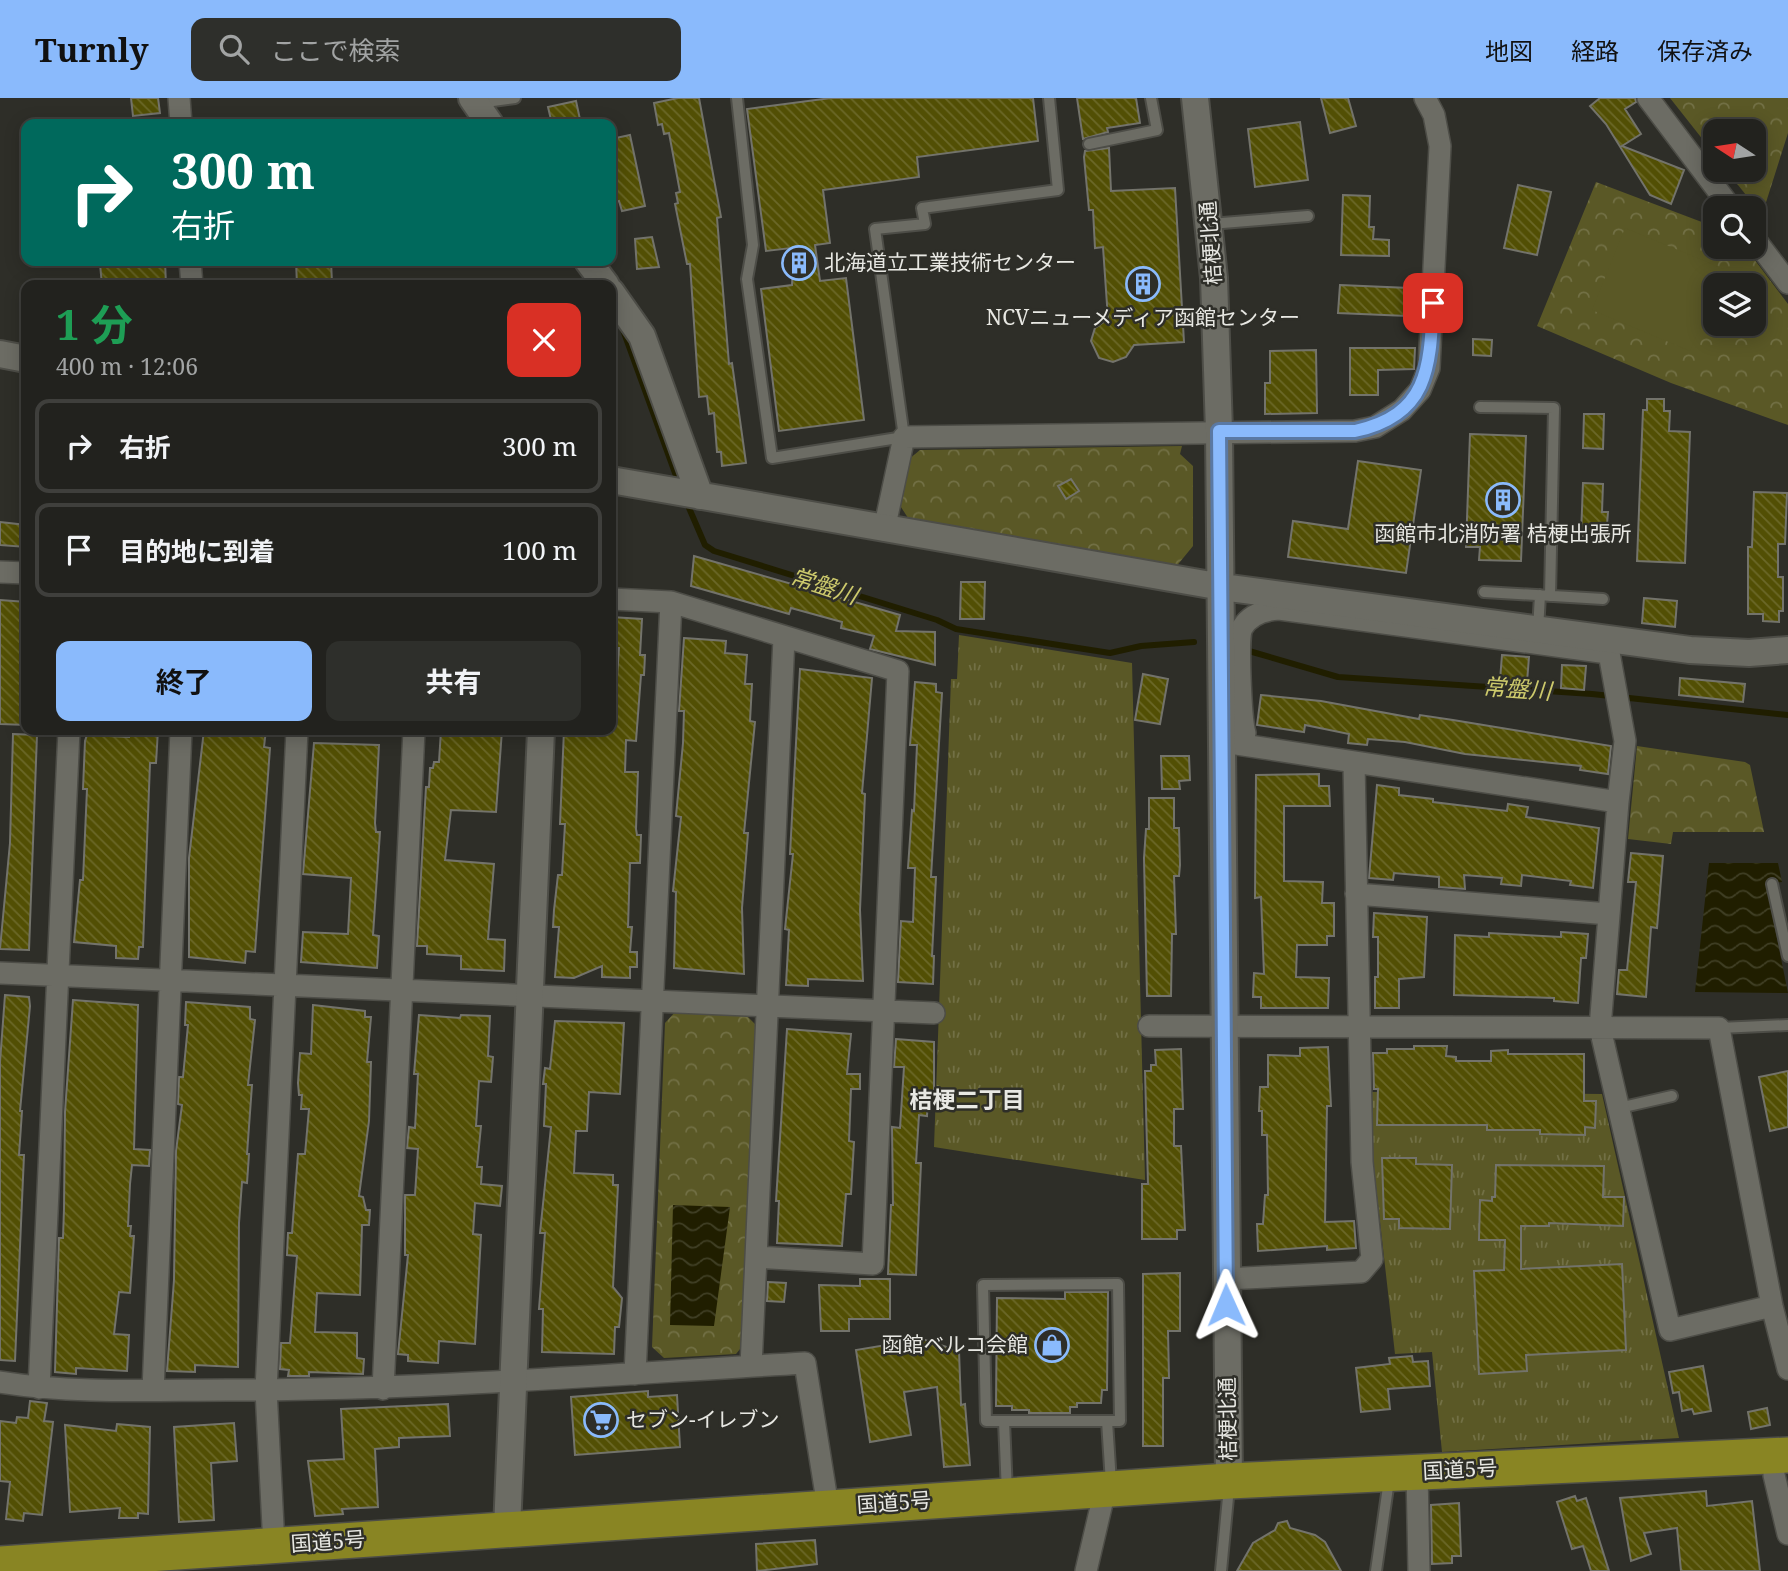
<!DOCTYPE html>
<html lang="ja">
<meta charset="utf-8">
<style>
body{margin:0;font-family:"Noto Serif","Noto Sans JP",serif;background:#2e2f2b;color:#f1f3f6;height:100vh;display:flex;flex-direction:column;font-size:26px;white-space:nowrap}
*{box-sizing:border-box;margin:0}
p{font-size:23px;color:#a2a4a4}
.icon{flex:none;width:38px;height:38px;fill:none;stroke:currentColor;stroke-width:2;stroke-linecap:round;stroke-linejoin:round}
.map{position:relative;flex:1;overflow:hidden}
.side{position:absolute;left:21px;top:182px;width:595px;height:455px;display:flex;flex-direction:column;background:#22221e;border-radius:14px;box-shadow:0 4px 18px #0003,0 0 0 2px #3f3f3c}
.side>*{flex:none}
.banner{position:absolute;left:21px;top:21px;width:595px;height:147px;border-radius:14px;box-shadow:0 4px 18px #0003,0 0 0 2px #3f3f3c;background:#00695c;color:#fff;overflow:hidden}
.needle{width:46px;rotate:282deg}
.tools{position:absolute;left:1703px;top:21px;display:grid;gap:14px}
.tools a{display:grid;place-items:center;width:63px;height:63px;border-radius:14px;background:#22221e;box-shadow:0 4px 18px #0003,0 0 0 2px #3f3f3c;font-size:35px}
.pin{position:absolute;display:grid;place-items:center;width:60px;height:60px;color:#fff;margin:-30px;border-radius:14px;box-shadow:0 4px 10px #0006}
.me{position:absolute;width:77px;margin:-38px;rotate:359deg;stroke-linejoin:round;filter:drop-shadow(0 0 5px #0008)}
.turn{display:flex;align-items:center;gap:24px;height:147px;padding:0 35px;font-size:32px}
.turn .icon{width:91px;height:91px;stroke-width:2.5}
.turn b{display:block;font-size:49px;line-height:60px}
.round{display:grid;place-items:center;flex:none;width:74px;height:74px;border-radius:14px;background:#2e2f2b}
.headline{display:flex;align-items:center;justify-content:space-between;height:119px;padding:0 35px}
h1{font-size:42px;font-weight:700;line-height:52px;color:#1e9e55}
.primary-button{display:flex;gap:14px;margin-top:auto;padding:14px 35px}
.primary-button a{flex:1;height:80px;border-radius:14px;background:#8abafc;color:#111;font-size:28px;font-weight:700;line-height:80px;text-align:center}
.primary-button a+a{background:#2e2f2b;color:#f1f3f6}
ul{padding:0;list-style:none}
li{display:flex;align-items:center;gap:21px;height:94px;margin:0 14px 10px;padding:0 21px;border:4px solid #3f3f3c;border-radius:14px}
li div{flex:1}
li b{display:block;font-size:26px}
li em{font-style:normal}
header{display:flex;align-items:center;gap:42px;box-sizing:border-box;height:98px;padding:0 35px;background:#8abafc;color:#111}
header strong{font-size:33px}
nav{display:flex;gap:38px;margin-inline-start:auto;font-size:24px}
.search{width:490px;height:63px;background:#2e2f2b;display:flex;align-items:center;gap:18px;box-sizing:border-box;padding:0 24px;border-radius:14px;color:#a2a4a4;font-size:26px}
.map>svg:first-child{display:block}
.grass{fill:url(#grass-tufts)}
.park{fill:url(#park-crowns);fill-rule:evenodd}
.pitch{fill:#5a5826}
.water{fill:url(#water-waves)}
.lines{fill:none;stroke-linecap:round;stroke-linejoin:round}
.stream{stroke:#201e00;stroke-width:6}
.building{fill:url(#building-back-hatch);stroke:#73736b;stroke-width:2}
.service-casing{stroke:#4d4d47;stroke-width:14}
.minor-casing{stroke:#4d4d47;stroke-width:24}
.tertiary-casing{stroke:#4d4d47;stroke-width:30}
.trunk-casing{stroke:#4d4d47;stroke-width:38}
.service{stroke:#6c6c64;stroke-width:10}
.minor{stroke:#6c6c64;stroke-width:21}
.tertiary{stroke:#6c6c64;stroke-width:26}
.trunk{stroke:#898523;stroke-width:35}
.route-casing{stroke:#5a79a4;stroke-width:18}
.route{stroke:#8abafc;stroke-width:12}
.labels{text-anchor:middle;stroke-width:5;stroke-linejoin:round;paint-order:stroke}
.street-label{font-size:21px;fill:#e8e8e3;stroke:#2e2e28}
.poi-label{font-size:21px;fill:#e8e8e3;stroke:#2e2e28;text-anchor:start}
.water-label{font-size:23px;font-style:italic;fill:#cdca6c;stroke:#2e2e28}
.neighbourhood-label{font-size:23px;font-weight:bold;fill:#e8e8e3;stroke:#2e2e28}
</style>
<header>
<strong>Turnly</strong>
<div class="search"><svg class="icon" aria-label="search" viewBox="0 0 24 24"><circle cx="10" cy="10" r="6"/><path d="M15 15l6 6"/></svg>ここで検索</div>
<nav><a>地図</a><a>経路</a><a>保存済み</a></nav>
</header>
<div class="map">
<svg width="1788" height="1473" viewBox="0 0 1788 1473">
<defs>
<pattern id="grass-tufts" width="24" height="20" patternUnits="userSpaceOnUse" patternTransform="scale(1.75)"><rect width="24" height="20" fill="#5a5826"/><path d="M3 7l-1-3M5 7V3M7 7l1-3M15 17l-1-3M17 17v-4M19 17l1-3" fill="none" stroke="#727045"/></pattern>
<pattern id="park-crowns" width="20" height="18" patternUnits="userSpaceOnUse" patternTransform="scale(1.75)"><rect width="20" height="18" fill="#5a5826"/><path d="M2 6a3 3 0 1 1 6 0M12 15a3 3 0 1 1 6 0" fill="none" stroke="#727045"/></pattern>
<pattern id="water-waves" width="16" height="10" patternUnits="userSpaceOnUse" patternTransform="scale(1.75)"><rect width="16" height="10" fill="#201e00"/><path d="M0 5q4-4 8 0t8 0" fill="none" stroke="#403f25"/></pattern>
<pattern id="building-back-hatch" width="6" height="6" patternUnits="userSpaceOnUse" patternTransform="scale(1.75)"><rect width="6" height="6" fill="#524f04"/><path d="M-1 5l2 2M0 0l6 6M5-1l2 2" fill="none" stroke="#6b6828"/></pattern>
</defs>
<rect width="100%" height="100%" fill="#2e2e28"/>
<path class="grass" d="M959 537 1132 565 1145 1082 934 1049 951 581H957Z
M1372 994 1602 996 1679 1340 1442 1354 1432 1254 1395 1256 1373 1062Z"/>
<path class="park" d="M1670 0H1788V35L1762 117 1726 72H1754V33H1715V57Z
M1596 84 1715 129V149H1745L1788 206V327L1671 285 1537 228ZM1715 187H1754V226H1715Z
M1182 348 1180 356 1193 368V448L1175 470 910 423 899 406 908 362 920 352Z
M1637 648 1745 664 1750 667 1764 734H1673L1671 746 1628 741Z
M676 913 745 916 756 927 744 1246 736 1256 664 1260 652 1249 665 925Z"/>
<path class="pitch" d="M1625 130 1724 171 1690 253 1592 212Z"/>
<path class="water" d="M1709 765H1778L1782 784 1766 786 1788 895 1695 894Z
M673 1107 730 1109 714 1228 670 1227Z"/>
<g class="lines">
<path class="stream" d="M623 232 679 386
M686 403 705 447 714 453 937 522 956 531 1110 555 1141 548 1194 544
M1249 553 1338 579 1592 596 1788 617"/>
</g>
<path class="building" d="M131 0H158L160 15 133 18Z
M678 0H699L721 119 717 120 729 266 732 265 746 365 722 368 721 354H717L714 315 709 316 707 298 699 299 690 166H687L675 106 678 105 676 95 680 94 669 35 664 36 662 26 658 27 654 5Z
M831 0H1033L1038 43 917 59 919 79 823 92 830 145 815 147 820 183 846 180 864 322 779 333 761 191 792 187 793 167 791 150 766 153 747 11Z
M1077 0H1136L1140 25 1107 30 1108 34 1083 41Z
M1321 0H1348L1356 28 1330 35Z
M1600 0H1635L1636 4 1625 11 1641 36 1622 48 1684 72 1671 106 1650 97 1606 26 1590 8Z
M576 3 581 26H552L548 9Z
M1300 24 1308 82 1255 89 1248 31Z
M630 37 645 108 622 113 619 103 615 104 611 86V41Z
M1109 50 1111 93 1175 90 1184 244 1134 247 1126 259 1113 264 1099 260 1091 243 1095 230 1108 221 1103 149 1095 150 1093 112H1089L1084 59 1085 53Z
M1518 87 1551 94 1537 157 1504 150Z
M1343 97 1370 98 1369 129H1374L1373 141 1389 142V158L1341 157Z
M652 139 659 169 637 171 635 141Z
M134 163H165L166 187H102L100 166Z
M296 163H331L332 185 297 187Z
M1340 187 1409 190 1407 218 1338 215Z
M1473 241 1492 242 1491 258 1473 257Z
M1350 250H1415L1414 271 1378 272V297H1350Z
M1316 252 1317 315 1265 316V285H1270V253Z
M1647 301H1664V313H1670L1669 333 1690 334 1685 465 1637 463 1643 312H1647Z
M1584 316H1604L1603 351 1583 350Z
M1470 336 1526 338 1521 463 1479 462 1480 449H1466Z
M1358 363 1421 372 1406 475 1288 459 1293 423 1348 431Z
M1071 381 1079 393 1066 401 1058 388Z
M1583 385 1603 386 1602 414H1608L1606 439 1581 438Z
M1754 394 1787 395 1785 446H1778V479H1783V513H1779V524L1763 523V516H1748V449H1752Z
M0 424 26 427V449L0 447Z
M694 458 900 517 896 533 935 534V567L870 551 874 538 841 530 842 524 791 510 789 516 691 488Z
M961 484H985L984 521H960Z
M1644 500 1677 503 1675 529 1642 525Z
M0 502 26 504V627L0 626Z
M611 519 642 521 640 557H645L644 577H641L636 643 626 642 625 674H638L636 731 637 737H641L640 765H630L628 829H632L630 854H637V869H630V880L602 879V868L574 880 555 879 559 829H553L554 812 558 777H562L565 726H560L564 632H611V594H616L619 550H615L616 541 611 540Z
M684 540 726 543 725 555 747 557 745 586H752L750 623 755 624 744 735H748L742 810 744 876 674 870 676 794 673 793 681 719 676 718 683 645 684 613H679Z
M1502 557 1529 559 1527 584 1500 582Z
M1562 567 1586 568 1584 592 1561 590Z
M800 571 872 580 862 695 865 696 860 812 863 883 808 881V888L786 887 789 832 785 831 793 756H790Z
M1143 576 1168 581 1160 626 1135 622Z
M1680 580 1745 586 1743 604 1679 597Z
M915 584 936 586V594L942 595 931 779H936L932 858H934L933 886 898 884 901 823 913 824 915 770H908L912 712 914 713 917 647H910Z
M1261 597 1321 603 1419 621 1420 617 1453 622 1611 648 1608 676 1580 672 1581 668 1465 656 1405 644 1368 641 1367 647 1348 645 1349 636 1305 627 1304 634 1257 627Z
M129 632H158L156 665H150L143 849H139L138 861 116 860V848L74 844 80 782H83L87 691H83L85 643 87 637 129 639Z
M204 632H266L264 649 270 650 255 854 246 853 245 865 189 859V760Z
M441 632H502L496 714 451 712 445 762 494 766 488 841 505 842 504 873 461 871V858L427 856V848H417L426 689H429L430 670H433L434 664H439Z
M13 636 37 637 29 852 0 851 10 745Z
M314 645 379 647 375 725 376 734H380L373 837 379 838 377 870 301 864 303 834 348 836 351 780 303 776Z
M1161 658H1189L1190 682 1179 683 1180 691H1162Z
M1319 676V688H1329L1330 708H1284V783L1323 784 1322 805H1334V838H1327V847H1297L1296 879 1329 880 1328 910H1261V899H1253L1254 875 1264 876 1261 799 1255 800 1256 677Z
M1377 687 1399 690V697L1433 701V704L1507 713 1508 706 1528 709 1526 719 1599 730 1593 790 1570 787 1571 783 1522 777 1521 788 1501 786 1502 780 1464 777 1465 791 1439 789V779L1394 775 1393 782 1369 780Z
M1149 700H1174V730H1179L1180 767 1179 778H1174L1176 836H1172L1171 898H1147L1144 760 1146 731H1149Z
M1631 755 1663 758 1657 830 1651 829 1646 899 1617 896 1619 872H1627L1636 784H1628Z
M1374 815 1427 819 1424 879 1399 881V910H1375V879H1378V839H1373Z
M1561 834 1588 836 1586 860H1581L1578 905 1554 903V900L1454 897 1455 837 1489 839V835L1561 839Z
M5 897 29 899 30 908 20 1013H22L19 1057H24L15 1263 0 1262V964Z
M73 902 138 907 134 1051 150 1052 149 1068 132 1067 130 1086 128 1128H131L130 1138H134L130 1195 119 1194 114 1236 129 1237 127 1273 76 1270V1276L55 1274 59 1140H63L64 1111 65 1014Z
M186 904 250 909V921L255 922 248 987H252L247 1056H249L247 1085 242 1084 239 1125 238 1269 195 1267V1274L167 1273 174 1182 176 1053 182 1007 178 1006 179 979H183L188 927H185Z
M313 907 365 913V919H371L367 964H371L369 1023 359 1098 363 1099 366 1112H370L369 1127H362L360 1197 317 1195 315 1234 357 1235V1260L364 1261 363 1276 309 1274V1278H288L289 1272 280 1271 281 1245H290L297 1158 287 1157 288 1135H292L298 1056H305L309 1011H301L302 997H299L298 985 300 955 311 956Z
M419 917 460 920 461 917 490 918 488 958 493 959 491 984 479 983 476 1028H481L477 1069H482L481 1086 502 1088 500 1108 475 1105 473 1136 481 1137 475 1246 439 1243 438 1265 408 1263V1257L398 1256 408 1157H405V1097H415L418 1051 407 1050 409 1029 415 1030 418 976H414Z
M555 923 624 925 620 996 589 994 587 1033H576L574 1075 613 1077V1087H618L613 1189 622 1200 619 1229H615L614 1256 542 1254 543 1211H539L545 1135H540L551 1029 544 1028 546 986H543L545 970 550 971Z
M787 931 851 936 847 976H860V991H851L849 1043 854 1044 851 1096H846L842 1148 777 1145 779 1103H776Z
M896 941 934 944V1001L928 1000 927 1018 919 1017 916 1065H921L916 1177 888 1176 891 1107H893L892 1029 900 1030 904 969H894Z
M1414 948H1447L1446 958 1456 959V963H1491V953L1508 952V956H1584V1003H1596L1595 1030 1585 1029V1037L1540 1036V1032H1487V1027H1377L1378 991H1374L1373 955H1387V951H1414Z
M1328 949 1331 1008H1327L1325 1124 1354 1123 1356 1150 1327 1152V1148L1258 1153 1257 1126H1263L1265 1097H1268L1267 1037H1262V1013H1259L1260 989H1268V957L1300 958V950Z
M1181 951 1183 1011H1174V1048H1181L1185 1132H1177V1141H1142V1086H1148L1145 973H1151V967H1156L1155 952Z
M1788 973V1029L1770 1033 1759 979Z
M1382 1060H1416V1066L1452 1067 1450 1131 1399 1130V1121H1384Z
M1496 1067 1604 1068 1603 1099H1624L1623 1128 1549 1125V1128H1521V1171L1622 1166 1626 1252 1526 1257 1527 1273 1479 1276 1474 1173 1504 1172 1505 1142H1479L1480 1102 1492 1103V1099H1495Z
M1180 1175V1233H1168L1169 1280H1163V1348H1143V1176Z
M860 1181H890V1221H849V1233H821L819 1187 860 1188Z
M768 1184 786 1185 784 1204 767 1203Z
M1065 1194H1108L1107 1292H1102L1101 1305H1077V1309H1070V1315H1029V1312H1012V1308H996L997 1200 1065 1201Z
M922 1241 959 1253 961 1307 965 1306 970 1367 944 1369 937 1289 904 1294 911 1337 870 1344 856 1252Z
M1412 1258 1413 1264 1428 1263 1430 1288 1388 1291 1390 1311 1361 1314 1356 1270 1390 1266 1389 1260Z
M1703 1268 1711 1313 1694 1316 1692 1311 1682 1313 1679 1294 1673 1295 1669 1274Z
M648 1293V1299L677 1297 680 1349 575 1357 571 1299Z
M30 1303 47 1305 44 1323 53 1324 42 1417 24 1415 23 1423 6 1421 10 1384 0 1383V1323L16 1325 17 1319 28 1320Z
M448 1306 450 1338 399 1340V1349L375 1351 378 1409 342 1411 343 1416 315 1418 308 1363 344 1361 341 1311Z
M1767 1310 1770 1327 1751 1331 1748 1314Z
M234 1325 237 1363 211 1365 214 1422 179 1424 174 1329Z
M117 1326 150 1329 148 1416 138 1415V1420H119L120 1410 70 1414 65 1327 116 1333Z
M1706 1393 1707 1408 1752 1403 1760 1473H1681L1677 1430 1644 1435 1651 1456 1631 1463 1620 1400Z
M1575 1398 1577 1403 1586 1400 1609 1473H1591L1583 1448 1572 1451 1557 1404Z
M1459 1405 1461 1458H1452V1465L1432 1466 1431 1407Z
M1287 1423 1290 1430 1315 1437 1325 1444 1341 1473H1237L1253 1445 1275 1432 1278 1425Z
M815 1442 817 1466 757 1473 756 1446Z"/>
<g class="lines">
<g class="service-casing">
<path id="service" d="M737 0 753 147 747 181 772 360 904 339 875 131 925 126 922 110 1058 92 1049 0
M478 5 515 0
M1089 46 1157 32 1151 0
M1210 126 1308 118
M1480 309 1554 310 1550 498
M1484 494 1603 501
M1538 532 1540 497
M1772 786 1788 858
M1719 930 1788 927
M1619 1010 1672 998
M1004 1323 1007 1395
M1107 1323H1120L1118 1186 983 1187 986 1323H1107L1111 1385
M1221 1473 1229 1389
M1376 1473 1389 1382"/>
</g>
<g class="minor-casing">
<path id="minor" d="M179 0 181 26
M1648 0 1731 110
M1754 140 1788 185
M190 163 192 187
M884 432 904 339 1355 333 1375 329 1402 312 1420 292 1429 270 1440 48 1434 17 1425 0
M0 474 26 475
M611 501 671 504 898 573 873 1166 756 1159 751 1268
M1607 544 1625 643 1618 704
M1245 635C1241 622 1237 541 1242 530 1250 516 1264 512 1279 511L1608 555
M1223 644 1618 704 1600 930 1670 1232 1772 1208
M1356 796 1609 816
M0 875 934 915
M1149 928 1719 930 1772 1208 1788 1271
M756 1159 784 540
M1226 1181 1361 1174 1372 1161 1362 1064 1354 665
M635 1276 671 504
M0 1284C75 1296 152 1292 228 1292 421 1292 613 1276 805 1265L828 1409
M39 1290 69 632
M383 1291 414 632
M153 1292 181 632
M1774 1358V1377L1788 1436
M1417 1374 1419 1473
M274 1448 266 1292 297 632
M1086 1473 1105 1392"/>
</g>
<g class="tertiary-casing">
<path id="tertiary" d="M472 0 490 26
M1195 0 1214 180 1219 333 1229 1383
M588 163 606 187
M611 194 642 238 700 398
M0 256 26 261
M611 382 1222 489 1690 552 1749 555 1788 552
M507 1431 541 632"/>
</g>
<g class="trunk-casing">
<path id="trunk" d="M0 1466 1229 1383 1788 1357"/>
</g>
<use href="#service" class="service"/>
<use href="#minor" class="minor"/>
<use href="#tertiary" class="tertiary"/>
<use href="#trunk" class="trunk"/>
</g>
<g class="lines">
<g class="route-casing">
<path id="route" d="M1226 1207 1219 333H1355C1429 317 1430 269 1433 205"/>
</g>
<use href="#route" class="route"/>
</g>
<defs>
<g id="building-ring" transform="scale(1.75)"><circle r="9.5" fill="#2e2e28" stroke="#8abafc" stroke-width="1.5"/><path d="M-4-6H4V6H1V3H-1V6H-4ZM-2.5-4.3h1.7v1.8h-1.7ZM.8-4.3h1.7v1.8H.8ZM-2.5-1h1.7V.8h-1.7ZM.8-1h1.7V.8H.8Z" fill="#8abafc"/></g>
<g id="shop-ring" transform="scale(1.75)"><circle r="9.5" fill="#2e2e28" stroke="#8abafc" stroke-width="1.5"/><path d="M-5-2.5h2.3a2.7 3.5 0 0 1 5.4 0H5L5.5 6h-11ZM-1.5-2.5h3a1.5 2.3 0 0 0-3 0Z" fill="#8abafc"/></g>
<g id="supermarket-ring" transform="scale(1.75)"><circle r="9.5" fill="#2e2e28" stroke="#8abafc" stroke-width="1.5"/><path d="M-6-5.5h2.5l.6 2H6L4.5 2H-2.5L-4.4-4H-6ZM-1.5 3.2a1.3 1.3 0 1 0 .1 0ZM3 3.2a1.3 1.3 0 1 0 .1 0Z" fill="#8abafc"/></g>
</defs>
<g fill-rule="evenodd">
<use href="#building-ring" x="799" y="165"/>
<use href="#building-ring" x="1143" y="186"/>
<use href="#building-ring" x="1503" y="402"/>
<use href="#shop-ring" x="1052" y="1247"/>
<use href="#supermarket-ring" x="601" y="1322"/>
</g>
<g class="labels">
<g class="street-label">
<text transform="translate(1211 145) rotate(-94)" y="7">桔梗北通</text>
<text transform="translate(1228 1321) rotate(-91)" y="7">桔梗北通</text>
<text transform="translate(1460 1372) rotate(-3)" y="7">国道5号</text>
<text transform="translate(894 1405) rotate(-4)" y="7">国道5号</text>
<text transform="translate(328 1444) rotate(-4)" y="7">国道5号</text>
</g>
<g class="poi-label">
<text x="824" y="172">北海道立工業技術センター</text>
<text x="1143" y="227" text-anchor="middle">NCVニューメディア函館センター</text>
<text x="1503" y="443" text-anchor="middle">函館市北消防署 桔梗出張所</text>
<text x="1028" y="1254" text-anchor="end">函館ベルコ会館</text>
<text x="626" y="1329">セブン-イレブン</text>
</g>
<g class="water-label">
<text transform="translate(824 488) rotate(18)" y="8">常盤川</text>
<text transform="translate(1517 591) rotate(4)" y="8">常盤川</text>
</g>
<g class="neighbourhood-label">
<text x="967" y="1010">桔梗二丁目</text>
</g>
</g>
</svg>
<div class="tools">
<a><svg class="needle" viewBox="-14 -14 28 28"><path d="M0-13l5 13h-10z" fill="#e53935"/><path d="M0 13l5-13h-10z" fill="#a2a4a4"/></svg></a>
<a><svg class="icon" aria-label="search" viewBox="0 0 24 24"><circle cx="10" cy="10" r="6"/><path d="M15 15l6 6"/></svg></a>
<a><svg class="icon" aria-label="layers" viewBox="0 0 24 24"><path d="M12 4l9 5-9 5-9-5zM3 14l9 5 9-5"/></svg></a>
</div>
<div class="pin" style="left:1433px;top:205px;background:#d93025"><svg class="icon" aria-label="arrive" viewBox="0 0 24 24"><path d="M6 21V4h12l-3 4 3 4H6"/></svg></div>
<svg class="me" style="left:1226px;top:1207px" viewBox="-20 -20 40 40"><path d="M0-17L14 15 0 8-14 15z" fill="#8abafc" stroke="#fff" stroke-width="4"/></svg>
<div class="banner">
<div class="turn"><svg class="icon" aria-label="right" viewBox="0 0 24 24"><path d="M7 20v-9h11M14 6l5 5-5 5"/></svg><div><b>300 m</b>右折</div></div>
</div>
<section class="side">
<div class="headline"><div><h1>1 分</h1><p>400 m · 12:06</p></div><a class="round" style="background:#d93025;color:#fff"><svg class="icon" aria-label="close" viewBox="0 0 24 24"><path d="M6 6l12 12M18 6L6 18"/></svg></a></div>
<ul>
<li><svg class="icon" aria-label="right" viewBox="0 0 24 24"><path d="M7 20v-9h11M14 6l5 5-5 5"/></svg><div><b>右折</b></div><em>300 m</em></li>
<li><svg class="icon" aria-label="arrive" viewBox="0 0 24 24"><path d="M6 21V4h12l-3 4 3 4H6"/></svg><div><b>目的地に到着</b></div><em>100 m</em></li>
</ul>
<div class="primary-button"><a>終了</a><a>共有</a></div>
</section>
</div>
